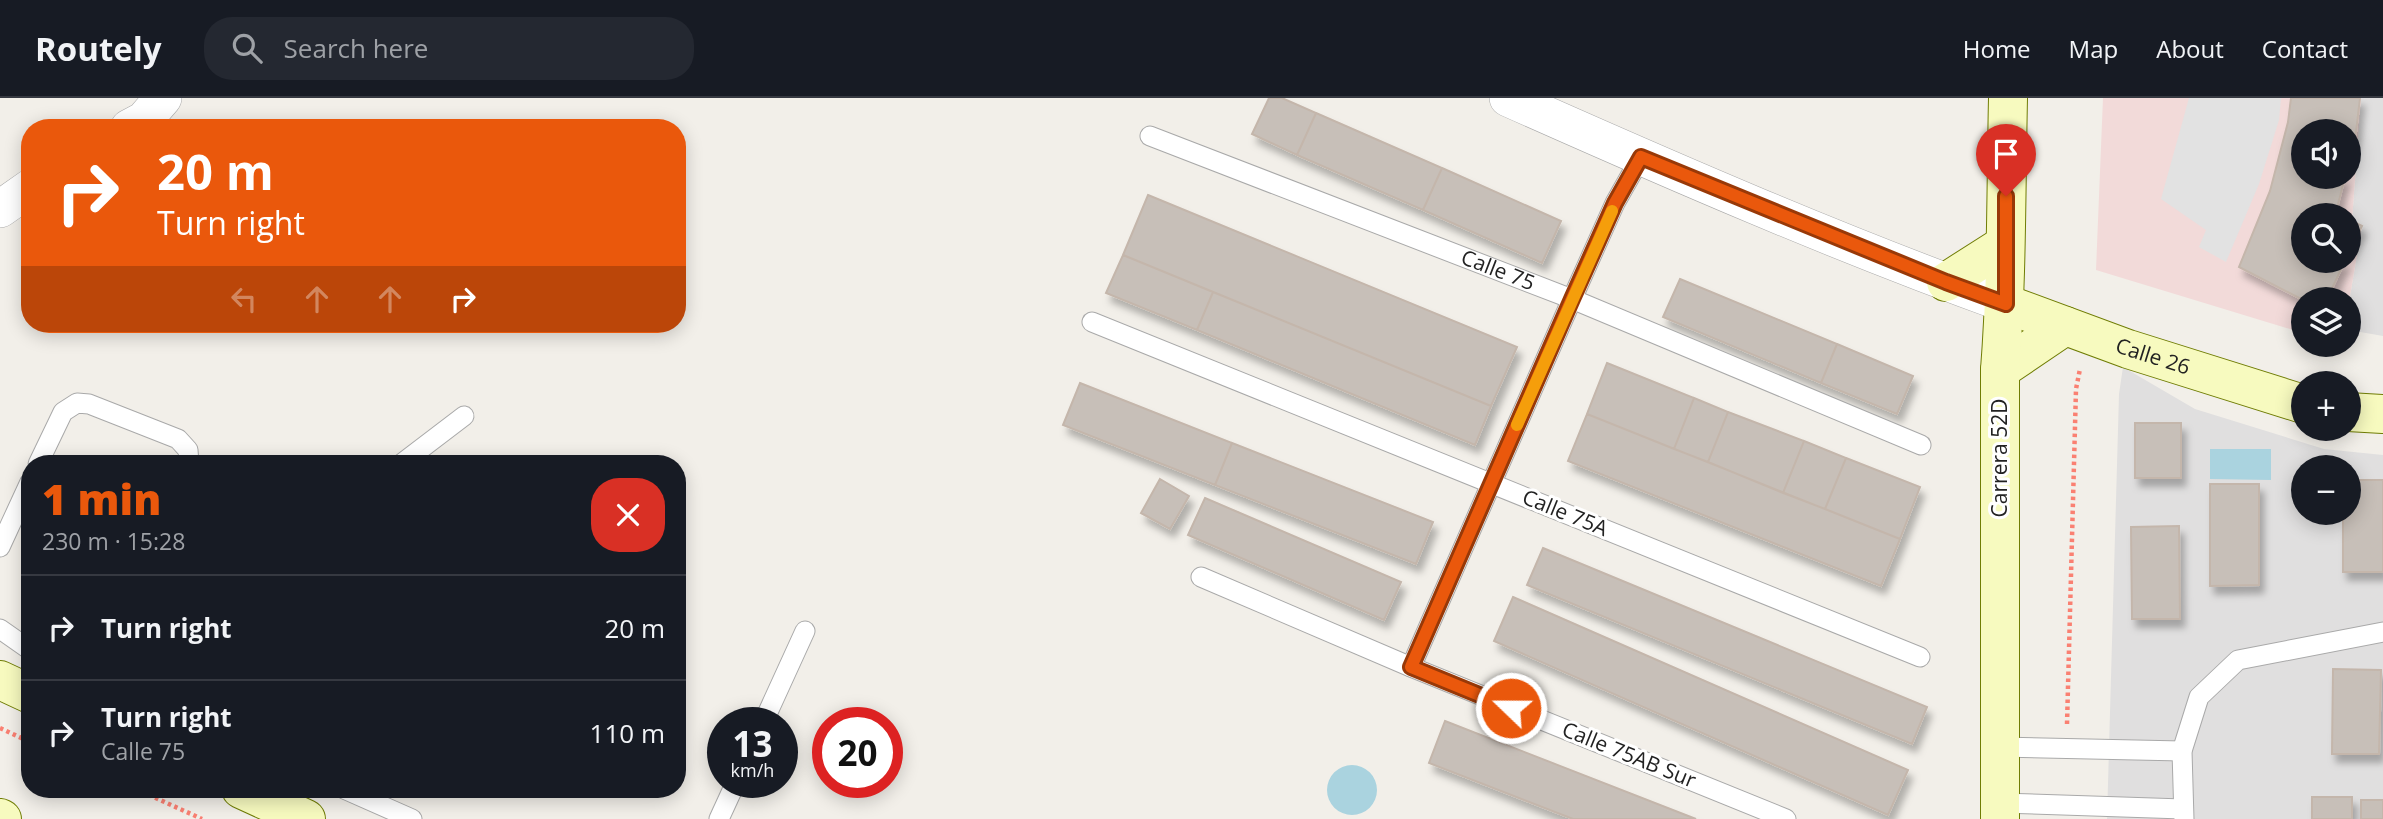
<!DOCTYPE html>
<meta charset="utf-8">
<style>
body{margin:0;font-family:"Open Sans",sans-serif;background:#242831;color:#f1f3f6;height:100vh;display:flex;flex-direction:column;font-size:26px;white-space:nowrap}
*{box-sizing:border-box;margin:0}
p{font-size:23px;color:#9ea1a6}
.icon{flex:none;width:38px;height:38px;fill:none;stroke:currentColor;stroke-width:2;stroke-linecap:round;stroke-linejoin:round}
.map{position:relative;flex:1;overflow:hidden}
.drawer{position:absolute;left:21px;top:357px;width:665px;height:343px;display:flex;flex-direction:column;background:#171b24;border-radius:28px;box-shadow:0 4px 18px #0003}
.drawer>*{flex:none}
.hud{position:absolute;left:21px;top:21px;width:665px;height:214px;border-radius:28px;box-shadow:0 4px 18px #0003;background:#ea580c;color:#fff;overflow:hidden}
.fabs{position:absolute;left:2291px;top:21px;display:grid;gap:14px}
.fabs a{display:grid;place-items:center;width:70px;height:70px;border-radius:50%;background:#171b24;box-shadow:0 4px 18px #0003;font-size:35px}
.speed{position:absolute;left:707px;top:609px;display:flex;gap:14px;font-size:35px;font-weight:700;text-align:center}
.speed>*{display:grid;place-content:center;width:91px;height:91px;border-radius:50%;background:#171b24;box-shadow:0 4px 18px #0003;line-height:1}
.speed small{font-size:18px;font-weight:400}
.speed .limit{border:10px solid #d22;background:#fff;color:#111}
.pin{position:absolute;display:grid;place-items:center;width:60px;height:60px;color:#fff;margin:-72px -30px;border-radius:50% 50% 50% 0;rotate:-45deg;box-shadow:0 0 7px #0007}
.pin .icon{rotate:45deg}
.me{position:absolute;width:77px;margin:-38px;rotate:292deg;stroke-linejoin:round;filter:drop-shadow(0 0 5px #0008)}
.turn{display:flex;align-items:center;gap:24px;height:147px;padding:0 21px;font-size:32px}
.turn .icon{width:91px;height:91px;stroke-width:2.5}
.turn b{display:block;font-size:49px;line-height:60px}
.lanes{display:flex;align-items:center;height:66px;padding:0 21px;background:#0003;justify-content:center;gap:35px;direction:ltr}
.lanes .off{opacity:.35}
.round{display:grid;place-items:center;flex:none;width:74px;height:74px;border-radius:28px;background:#242831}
.head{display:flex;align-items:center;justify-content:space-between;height:119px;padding:0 21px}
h1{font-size:42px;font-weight:800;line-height:52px;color:#ea580c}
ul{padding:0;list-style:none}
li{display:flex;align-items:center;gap:21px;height:105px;padding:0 21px;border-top:2px solid #363941}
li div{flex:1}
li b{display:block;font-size:26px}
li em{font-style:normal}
header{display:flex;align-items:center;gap:42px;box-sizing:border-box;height:98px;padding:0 35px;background:#171b24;border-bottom:2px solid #363941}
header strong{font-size:33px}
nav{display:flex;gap:38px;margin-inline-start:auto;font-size:24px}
.search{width:490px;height:63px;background:#242831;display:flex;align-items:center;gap:18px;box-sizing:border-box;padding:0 24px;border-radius:28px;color:#9ea1a6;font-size:26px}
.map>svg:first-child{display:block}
.residential{fill:#e0dfdf;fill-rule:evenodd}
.commercial{fill:#f2dad9;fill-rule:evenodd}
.parking{fill:#e2e2e2}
.water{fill:#aad3df}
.building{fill:#c7bfb8;stroke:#c4b6ab;stroke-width:2;filter:url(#shadow)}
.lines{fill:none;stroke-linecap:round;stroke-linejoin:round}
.lane-casing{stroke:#a9a9a9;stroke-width:21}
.street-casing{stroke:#a9a9a9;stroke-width:38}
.secondary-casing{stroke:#707d05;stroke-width:40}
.path{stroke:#fa8072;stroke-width:4.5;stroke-dasharray:3.5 3.5;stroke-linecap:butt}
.lane{stroke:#fff;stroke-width:19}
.street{stroke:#fff;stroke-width:37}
.secondary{stroke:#f7fabf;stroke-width:38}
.route-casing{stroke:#983908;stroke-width:18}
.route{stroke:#ea580c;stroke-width:12}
.slow{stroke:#f59e0b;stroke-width:12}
.labels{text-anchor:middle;stroke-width:6;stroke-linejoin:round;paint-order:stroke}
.street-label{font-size:21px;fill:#222;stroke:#fff}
</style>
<header>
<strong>Routely</strong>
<div class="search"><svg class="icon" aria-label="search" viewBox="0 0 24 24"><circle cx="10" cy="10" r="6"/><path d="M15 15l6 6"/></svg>Search here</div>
<nav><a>Home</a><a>Map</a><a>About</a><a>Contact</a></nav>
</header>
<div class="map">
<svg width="2383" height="721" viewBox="0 0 2383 721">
<defs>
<filter id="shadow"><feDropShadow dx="4.5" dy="8" stdDeviation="3.5" flood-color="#0004"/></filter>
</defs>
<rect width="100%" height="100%" fill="#f2efe9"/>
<path class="residential" d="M2361 0H2383V238L2349 232V204L2362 128 2352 123Z
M2123 269 2195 311 2324 351 2383 357V721H2107L2119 296ZM2303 369H2348V415H2303Z"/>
<path class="commercial" d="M2103 0H2361L2352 123 2362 128 2349 204 2348 201H2303V235L2096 172ZM2303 33H2348V79H2303ZM2303 117H2348V163H2303Z"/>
<path class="parking" d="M2189 0H2281L2279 22 2259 86 2226 164 2199 149 2206 132 2161 101Z"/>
<path class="water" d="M2210 351H2271V382L2210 381Z
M1327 692a25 25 0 1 1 50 0a25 25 0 1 1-50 0Z"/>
<path class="building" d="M1269 0H1282L1316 15 1297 57 1252 36Z
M2291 0H2360L2356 34 2348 65V33H2303V79H2345L2336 114 2342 117H2303V163H2345L2327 201 2303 202 2239 169 2270 93 2288 24Z
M1316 15 1442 70 1423 112 1297 57Z
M1442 70 1561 123 1542 165 1423 112Z
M1148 97 1517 249 1491 308 1123 157Z
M2348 121 2362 128 2348 156Z
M1123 157 1213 194 1197 232 1106 195Z
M1680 181 1837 246 1821 285 1663 219Z
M1213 194 1491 308 1475 347 1197 232Z
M1837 246 1913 278 1897 316 1821 285Z
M1607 265 1694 300 1674 351 1587 316Z
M1080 285 1232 345 1215 387 1063 327Z
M1694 300 1728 314 1708 364 1674 351Z
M1728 314 1804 343 1783 395 1708 364Z
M1587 316 1900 441 1881 488 1568 363Z
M2135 325H2181V380H2135Z
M1804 343 1846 360 1825 411 1783 395Z
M1232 345 1433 424 1416 466 1215 387Z
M1846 360 1920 389 1900 441 1825 411Z
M1160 381 1189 398 1170 431 1141 415Z
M2348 382H2383V474H2343V415H2348Z
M2210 386H2259V487L2210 488Z
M1205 400 1401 484 1384 522 1188 437Z
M2179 428 2180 521H2132L2131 429Z
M1543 450 1927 609 1912 646 1527 487Z
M1513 499 1908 672 1888 717 1494 543Z
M2333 571 2381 572 2379 656H2332Z
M1445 623 1696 721H1573L1429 665Z
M2312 699H2352V721H2312Z
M2361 702H2383V721H2361Z"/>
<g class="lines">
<g class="lane-casing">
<g id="lane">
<path id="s1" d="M1150 38 1572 201 1921 347"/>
<path d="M1092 224 1920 559"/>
<path d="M38 366 63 314 77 305 89 306 178 341 188 352 189 366"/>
<path d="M401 366 464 318"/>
<path d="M0 449 30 384"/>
<path d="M1201 479 1411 569 1786 721"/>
<path d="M0 531 30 552"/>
<path d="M1411 569 1572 201 1615 105 1641 59"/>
<path d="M763 625 805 533"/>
<path d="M2000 649 2182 653"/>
<path d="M344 691 412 721"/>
<path d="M2000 705 2183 711"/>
<path d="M719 721 736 684"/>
<path d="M2184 721 2182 653 2199 599 2238 562 2383 534"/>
</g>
</g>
<g class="street-casing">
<path id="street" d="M1508 0C1672 73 1837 145 2006 206
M129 30 144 22 163 0
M0 111 30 90"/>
</g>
<g class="secondary-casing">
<g id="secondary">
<path d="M1946 184 2004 147"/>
<path id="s2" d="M2006 206 2128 251 2303 306"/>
<path d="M2000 272 2065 228"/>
<path d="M2348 314 2383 316"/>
<path d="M0 582 30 596"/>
<path d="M241 691 306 721"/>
<path d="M0 720 2 721"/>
<path d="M2000 721V272C2007 182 2006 91 2008 0"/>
</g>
</g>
<path class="path" d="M2067 626 2076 291 2080 271
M0 630 30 644
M136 691 202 721"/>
<use href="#lane" class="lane"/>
<use href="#street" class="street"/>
<use href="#secondary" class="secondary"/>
</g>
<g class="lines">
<g class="route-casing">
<path id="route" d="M1511 610 1411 569 1572 201 1615 105 1641 59 1946 184 2006 206V98"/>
</g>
<use href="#route" class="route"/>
<path class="slow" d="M1517 327 1612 113"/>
</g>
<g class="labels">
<g class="street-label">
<text dy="7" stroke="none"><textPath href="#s1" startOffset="373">Calle 75</textPath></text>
<text dy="7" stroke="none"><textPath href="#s2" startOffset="156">Calle 26</textPath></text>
<text transform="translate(2000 360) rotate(-90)" y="7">Carrera 52D</text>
<text transform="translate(1565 415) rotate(22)" y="7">Calle 75A</text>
<text transform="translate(1629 657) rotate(22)" y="7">Calle 75AB Sur</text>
</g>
</g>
</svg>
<div class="fabs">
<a><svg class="icon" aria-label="sound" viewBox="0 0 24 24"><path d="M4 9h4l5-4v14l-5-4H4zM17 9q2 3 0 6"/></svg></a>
<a><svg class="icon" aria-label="search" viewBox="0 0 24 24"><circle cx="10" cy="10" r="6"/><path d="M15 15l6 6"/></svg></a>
<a><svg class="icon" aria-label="layers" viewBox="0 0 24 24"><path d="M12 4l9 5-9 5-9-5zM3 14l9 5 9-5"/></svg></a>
<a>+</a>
<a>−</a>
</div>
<div class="speed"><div>13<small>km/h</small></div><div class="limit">20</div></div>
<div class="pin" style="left:2006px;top:98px;background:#d93025"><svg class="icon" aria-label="arrive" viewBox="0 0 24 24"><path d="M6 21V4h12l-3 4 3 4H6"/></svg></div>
<svg class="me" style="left:1511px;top:610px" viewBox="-20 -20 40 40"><circle r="17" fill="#ea580c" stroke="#fff" stroke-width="3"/><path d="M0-11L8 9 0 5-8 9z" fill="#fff"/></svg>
<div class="hud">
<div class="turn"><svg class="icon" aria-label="right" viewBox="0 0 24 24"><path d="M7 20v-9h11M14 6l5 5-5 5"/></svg><div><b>20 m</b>Turn right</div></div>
<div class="lanes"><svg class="icon off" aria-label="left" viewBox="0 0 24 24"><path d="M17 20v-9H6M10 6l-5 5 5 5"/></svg><svg class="icon off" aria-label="ahead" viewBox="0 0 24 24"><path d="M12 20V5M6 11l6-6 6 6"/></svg><svg class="icon off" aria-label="ahead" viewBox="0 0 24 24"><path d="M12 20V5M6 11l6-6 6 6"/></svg><svg class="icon" aria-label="right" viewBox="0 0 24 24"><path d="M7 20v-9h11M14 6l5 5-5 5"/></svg></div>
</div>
<section class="drawer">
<div class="head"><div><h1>1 min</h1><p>230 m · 15:28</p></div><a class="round" style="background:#d93025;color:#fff"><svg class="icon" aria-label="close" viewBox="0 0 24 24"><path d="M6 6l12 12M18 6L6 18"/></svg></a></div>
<ul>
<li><svg class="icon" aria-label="right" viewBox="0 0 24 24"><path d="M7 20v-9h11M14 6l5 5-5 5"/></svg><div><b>Turn right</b></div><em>20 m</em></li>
<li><svg class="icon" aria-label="right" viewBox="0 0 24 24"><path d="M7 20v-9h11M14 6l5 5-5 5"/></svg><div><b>Turn right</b><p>Calle 75</p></div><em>110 m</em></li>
</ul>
</section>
</div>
